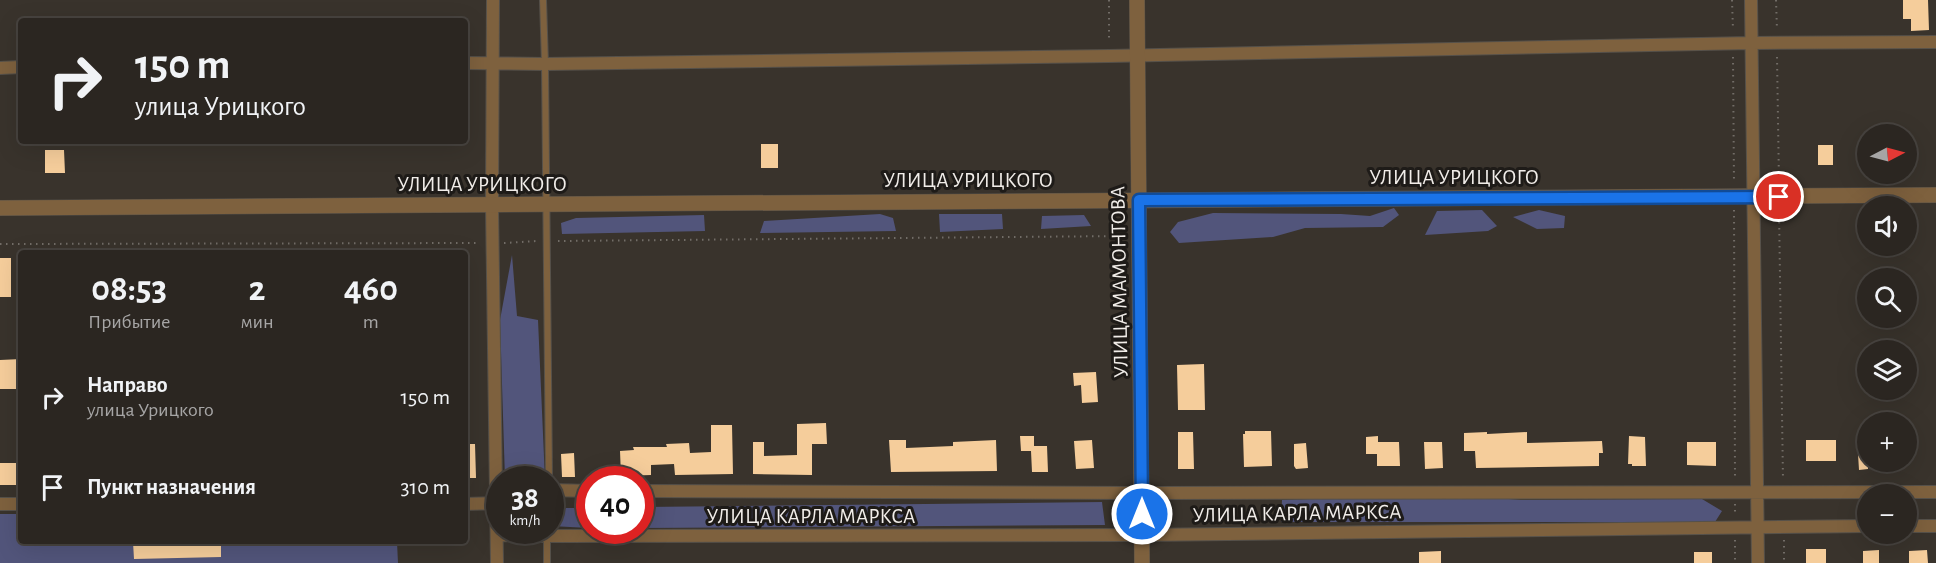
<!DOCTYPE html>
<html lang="ru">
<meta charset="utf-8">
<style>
body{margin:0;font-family:"Alegreya Sans",sans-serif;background:#332e2a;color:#f1f3f6;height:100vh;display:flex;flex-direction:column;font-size:22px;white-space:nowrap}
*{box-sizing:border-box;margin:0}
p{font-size:20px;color:#a6a5a5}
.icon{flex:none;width:33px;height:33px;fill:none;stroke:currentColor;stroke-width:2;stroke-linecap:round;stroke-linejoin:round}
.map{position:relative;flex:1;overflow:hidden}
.drawer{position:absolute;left:18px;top:250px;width:450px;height:294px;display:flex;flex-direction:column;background:#2b2621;border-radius:6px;box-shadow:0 6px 24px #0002,0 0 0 2px #47433f}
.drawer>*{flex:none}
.top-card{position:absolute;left:18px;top:18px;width:450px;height:126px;border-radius:6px;box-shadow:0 6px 24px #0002,0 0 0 2px #47433f;background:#2b2621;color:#f1f3f6;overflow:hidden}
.needle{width:39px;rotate:84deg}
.buttons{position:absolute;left:1857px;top:124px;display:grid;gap:12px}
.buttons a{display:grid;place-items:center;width:60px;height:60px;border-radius:50%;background:#2b2621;box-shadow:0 6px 24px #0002,0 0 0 2px #47433f;font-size:30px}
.speed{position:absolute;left:486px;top:466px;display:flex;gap:12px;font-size:30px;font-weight:700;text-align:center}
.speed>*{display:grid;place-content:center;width:78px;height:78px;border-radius:50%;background:#2b2621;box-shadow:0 6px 24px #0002,0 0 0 2px #47433f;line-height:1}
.speed small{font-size:15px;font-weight:400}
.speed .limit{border:9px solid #d22;background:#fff;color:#111}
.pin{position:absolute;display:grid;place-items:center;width:51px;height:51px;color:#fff;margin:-26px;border:3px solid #fff;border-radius:50%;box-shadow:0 2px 6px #0007}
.me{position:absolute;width:66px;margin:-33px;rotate:0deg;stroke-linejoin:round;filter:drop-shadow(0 0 4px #0008)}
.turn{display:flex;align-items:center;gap:21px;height:126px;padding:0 18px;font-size:27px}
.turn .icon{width:78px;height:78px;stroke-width:2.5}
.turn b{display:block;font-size:42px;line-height:51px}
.eta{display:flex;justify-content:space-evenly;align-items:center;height:102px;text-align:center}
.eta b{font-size:36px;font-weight:700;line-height:42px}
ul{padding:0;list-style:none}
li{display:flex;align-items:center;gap:18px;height:90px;padding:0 18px}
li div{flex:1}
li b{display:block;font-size:22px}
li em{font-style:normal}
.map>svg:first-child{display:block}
.green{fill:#52557b}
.building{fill:#f5cd9b}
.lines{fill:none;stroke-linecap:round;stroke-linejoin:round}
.service-casing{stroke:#56514a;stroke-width:8}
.minor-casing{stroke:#56514a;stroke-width:14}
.tertiary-casing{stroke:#56514a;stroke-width:16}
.path{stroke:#726d67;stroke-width:2;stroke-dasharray:1.5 4.5;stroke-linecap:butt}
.service{stroke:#7e613e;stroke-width:6}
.minor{stroke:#7e613e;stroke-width:12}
.tertiary{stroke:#7e613e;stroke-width:15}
.route-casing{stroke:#114b97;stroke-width:15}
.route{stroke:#1a73e8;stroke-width:10}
.labels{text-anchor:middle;stroke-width:6;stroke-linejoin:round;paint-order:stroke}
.street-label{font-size:21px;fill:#f1ede9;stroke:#1e1b18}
</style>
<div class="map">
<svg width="1936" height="563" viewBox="0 0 1936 563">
<rect width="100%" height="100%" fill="#39332c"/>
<path class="green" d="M1394 208 1399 215 1383 227 1305 228 1273 237 1179 243 1170 232 1178 222 1213 213 1341 214 1370 216Z
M1482 210 1497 226 1488 231 1425 235 1437 211Z
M1539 210 1565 216 1564 228 1537 229 1513 217Z
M880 214 893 218 896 231 760 233 764 221Z
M939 214H1002L1003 229 940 232Z
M704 215 705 231 562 234 561 223 576 218Z
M1084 215 1091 226 1041 229 1042 216Z
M512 255 517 316 538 320 545 480H505L500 320Z
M1448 494 1521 500 1702 499 1722 511 1715 522 1698 525 1667 522H1281L1282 500Z
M1102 502 1105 525 641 528V507Z
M551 508H589V528L551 526Z
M0 514H21V542H397L398 563H0Z"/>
<path class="building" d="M1903 0H1928L1929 30 1911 31V19H1903Z
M761 144H778V168H761Z
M1818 145H1833V165H1818Z
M45 150H64L65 173H45Z
M0 258H11V297H0Z
M21 359V389H0V360Z
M1204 364 1205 410H1178L1177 365Z
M1096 372 1098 402 1082 403 1081 385 1074 386 1073 373Z
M826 423 827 444H812V475L753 474V442H764V456L797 455V424Z
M711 425H732L733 474 675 475 674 464 651 465V475L621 476 620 451 634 450 633 447H667L666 444 689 443 690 453 711 452Z
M1245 431H1271L1272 466 1244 467 1243 434H1245Z
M1178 432H1193L1194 469H1178Z
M1487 432V434L1527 432V443L1602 441 1603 453H1599V466L1476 468 1475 451H1464V433Z
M1020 436H1034V446H1047L1048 472H1032L1031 451H1021Z
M1378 436V442H1399L1400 466H1377V454H1366V437Z
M1629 436 1645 437 1646 466H1632V464H1628Z
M1857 438H1868V469L1859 470Z
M889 440H906V448L953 446V442L996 440 997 471 891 472Z
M1092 440 1094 468 1076 469 1074 441Z
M1806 440H1836V461H1806Z
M1424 442H1442L1443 468 1425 469Z
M1687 442H1716V466L1687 465Z
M1306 443 1308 468 1296 469 1294 466V444Z
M465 444H475L476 478H465Z
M574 453 575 477H562L561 454Z
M0 463H21V485H0Z
M133 542H221V557L134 559Z
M1806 549H1826V563H1806Z
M1879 550V563H1863V551Z
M1927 550 1928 563H1909V551Z
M1441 551V563H1419V552Z
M1694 552H1712V563H1694Z"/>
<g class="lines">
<g class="service-casing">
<path id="service" d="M543 0 545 64 549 480
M547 563V536"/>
</g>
<g class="minor-casing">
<path id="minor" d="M493 0 492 205 497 563
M1751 0 1758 563
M465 63 545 64 1109 56 1751 43 1936 42
M0 68 21 67
M550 490 590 491
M640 491 1142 493 1936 492
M0 504H21
M465 504 500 503
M1906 526H1936
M497 535 547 536 1141 535 1868 526"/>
</g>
<g class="tertiary-casing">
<path id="tertiary" d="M1137 0 1142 563
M0 208 1936 195"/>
</g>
<path class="path" d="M1109 0V42
M1732 0 1733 30
M1776 0 1777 30
M1733 57 1734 183
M1777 57 1779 183
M1734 210 1735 480
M1779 210 1783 480
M558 241 1125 236
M504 243 537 241
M0 244 480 243
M1735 504V516
M1735 540V563
M1784 540V563"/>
<use href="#service" class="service"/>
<use href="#minor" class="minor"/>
<use href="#tertiary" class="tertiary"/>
</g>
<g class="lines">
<g class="route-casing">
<path id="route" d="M1142 514 1139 200 1779 197"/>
</g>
<use href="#route" class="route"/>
</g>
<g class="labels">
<g class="street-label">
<text x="1454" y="184">УЛИЦА УРИЦКОГО</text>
<text x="968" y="187">УЛИЦА УРИЦКОГО</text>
<text x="482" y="191">УЛИЦА УРИЦКОГО</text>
<text transform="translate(1119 282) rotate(-91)" y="7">УЛИЦА МАМОНТОВА</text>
<text transform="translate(1297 513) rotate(-1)" y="7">УЛИЦА КАРЛА МАРКСА</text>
<text x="811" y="523">УЛИЦА КАРЛА МАРКСА</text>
</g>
</g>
</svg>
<div class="buttons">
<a><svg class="needle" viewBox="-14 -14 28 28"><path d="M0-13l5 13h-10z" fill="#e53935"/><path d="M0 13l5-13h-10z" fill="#a6a5a5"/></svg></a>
<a><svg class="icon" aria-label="sound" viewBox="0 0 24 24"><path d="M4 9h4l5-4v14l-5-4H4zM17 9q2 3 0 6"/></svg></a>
<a><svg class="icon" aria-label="search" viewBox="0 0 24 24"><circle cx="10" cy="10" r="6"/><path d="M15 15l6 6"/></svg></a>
<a><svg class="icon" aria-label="layers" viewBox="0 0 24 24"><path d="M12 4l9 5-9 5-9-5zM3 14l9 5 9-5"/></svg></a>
<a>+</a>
<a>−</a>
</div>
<div class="speed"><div>38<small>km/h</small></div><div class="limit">40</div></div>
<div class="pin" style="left:1779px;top:197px;background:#d93025"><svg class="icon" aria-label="arrive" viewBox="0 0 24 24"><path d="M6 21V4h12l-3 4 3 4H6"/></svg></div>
<svg class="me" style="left:1142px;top:514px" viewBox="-20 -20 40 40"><circle r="17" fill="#1a73e8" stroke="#fff" stroke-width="3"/><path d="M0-11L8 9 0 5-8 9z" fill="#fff"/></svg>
<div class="top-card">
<div class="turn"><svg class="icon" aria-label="right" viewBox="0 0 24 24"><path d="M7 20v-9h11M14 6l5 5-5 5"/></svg><div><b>150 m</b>улица Урицкого</div></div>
</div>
<section class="drawer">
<div class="eta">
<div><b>08:53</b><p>Прибытие</p></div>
<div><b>2</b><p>мин</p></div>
<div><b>460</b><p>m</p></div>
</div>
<ul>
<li><svg class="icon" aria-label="right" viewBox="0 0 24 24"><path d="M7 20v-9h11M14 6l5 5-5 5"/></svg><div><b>Направо</b><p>улица Урицкого</p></div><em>150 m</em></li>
<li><svg class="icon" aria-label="arrive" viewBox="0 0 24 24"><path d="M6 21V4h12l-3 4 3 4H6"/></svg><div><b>Пункт назначения</b></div><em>310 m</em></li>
</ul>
</section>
</div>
